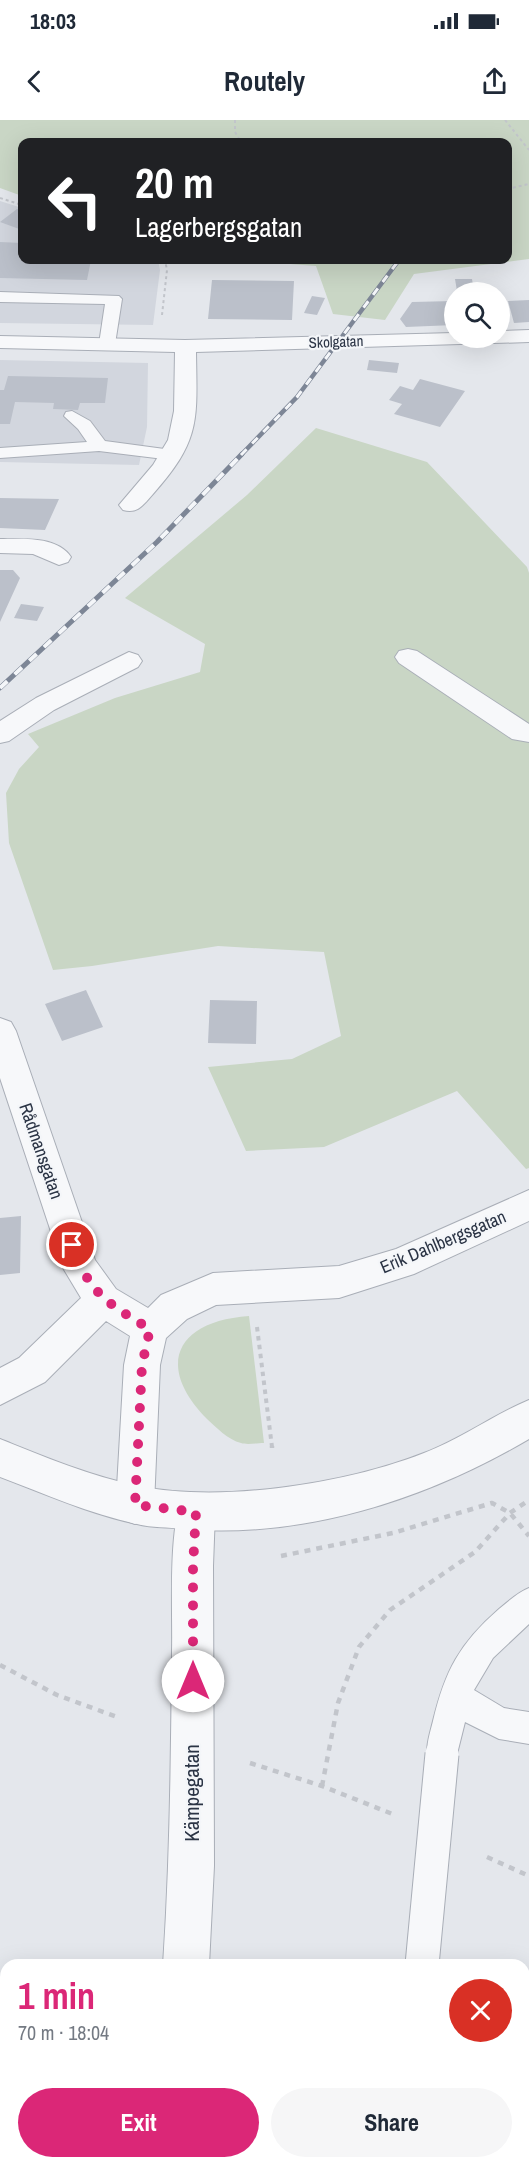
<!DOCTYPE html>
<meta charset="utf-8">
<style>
body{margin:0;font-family:"Archivo Narrow",sans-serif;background:#f6f6f7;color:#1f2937;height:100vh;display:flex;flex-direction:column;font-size:22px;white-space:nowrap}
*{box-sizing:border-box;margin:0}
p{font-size:20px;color:#747a83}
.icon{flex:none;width:33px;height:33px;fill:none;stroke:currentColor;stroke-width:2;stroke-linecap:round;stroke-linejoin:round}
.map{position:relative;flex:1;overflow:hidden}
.drawer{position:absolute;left:0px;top:1839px;width:530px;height:210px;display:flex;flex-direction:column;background:#fff;border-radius:18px 18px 0 0;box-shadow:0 6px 24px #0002}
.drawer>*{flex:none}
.banner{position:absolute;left:18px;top:18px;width:494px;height:126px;border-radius:12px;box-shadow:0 6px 24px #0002;background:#202124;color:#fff;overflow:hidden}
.controls{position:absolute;left:444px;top:162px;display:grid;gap:12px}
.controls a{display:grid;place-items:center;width:66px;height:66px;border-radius:50%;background:#fff;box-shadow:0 6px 24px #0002;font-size:30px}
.pin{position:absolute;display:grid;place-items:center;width:51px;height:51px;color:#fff;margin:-26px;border:3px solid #fff;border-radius:50%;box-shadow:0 2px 6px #0007}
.me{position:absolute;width:66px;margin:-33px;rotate:0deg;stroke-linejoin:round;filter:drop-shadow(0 0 4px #0008)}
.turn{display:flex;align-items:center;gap:21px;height:126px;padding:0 18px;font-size:27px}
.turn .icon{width:78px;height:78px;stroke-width:2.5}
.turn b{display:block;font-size:42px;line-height:51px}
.round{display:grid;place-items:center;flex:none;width:63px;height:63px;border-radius:32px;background:#f6f6f7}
.headline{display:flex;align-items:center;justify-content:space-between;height:102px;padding:0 18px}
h1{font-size:36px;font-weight:800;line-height:45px;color:#db2777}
.button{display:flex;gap:12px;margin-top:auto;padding:12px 18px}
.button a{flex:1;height:69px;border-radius:36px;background:#db2777;color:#fff;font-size:24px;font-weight:800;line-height:69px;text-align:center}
.button a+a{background:#f6f6f7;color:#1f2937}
.status{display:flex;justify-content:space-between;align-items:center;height:42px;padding:0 30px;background:#fff;direction:ltr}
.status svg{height:16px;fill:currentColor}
header{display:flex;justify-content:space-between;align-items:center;height:78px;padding:0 18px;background:#fff;font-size:27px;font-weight:800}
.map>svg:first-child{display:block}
.built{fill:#d2d6de}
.green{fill:#c9d6c5}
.building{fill:#bbc0ca}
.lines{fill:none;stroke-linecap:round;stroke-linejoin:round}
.service-casing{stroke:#a9aeb7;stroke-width:2}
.minor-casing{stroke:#a9aeb7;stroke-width:2}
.tertiary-casing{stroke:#a9aeb7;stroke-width:2}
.path-far2{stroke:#c2c5cb;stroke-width:2;stroke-dasharray:3 3;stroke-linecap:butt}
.path-far1{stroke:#c2c5cb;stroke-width:4;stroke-dasharray:4.5 4.5;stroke-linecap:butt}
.path{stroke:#c2c5cb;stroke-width:4.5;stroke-dasharray:6 6;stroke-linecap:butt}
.service{fill:#f7f8fa;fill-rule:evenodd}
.minor{fill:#f7f8fa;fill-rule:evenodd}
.tertiary{fill:#f7f8fa;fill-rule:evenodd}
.rail-far1-casing{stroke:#7d8696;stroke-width:4.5}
.rail-casing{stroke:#7d8696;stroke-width:5}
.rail-far1{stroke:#f4f6f9;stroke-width:3;stroke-dasharray:8;stroke-linecap:butt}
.rail{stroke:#f4f6f9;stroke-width:4;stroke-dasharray:10;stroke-linecap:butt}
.service-bridge-casing{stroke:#a9aeb7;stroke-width:35;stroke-linecap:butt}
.service-bridge{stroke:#f7f8fa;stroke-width:33}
.route{stroke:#db2777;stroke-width:10;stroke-dasharray:0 18}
.labels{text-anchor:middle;stroke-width:4.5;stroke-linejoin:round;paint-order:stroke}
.far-street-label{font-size:15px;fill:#2b3445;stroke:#f4f6f9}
.street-label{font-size:18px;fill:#2b3445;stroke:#f4f6f9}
.near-street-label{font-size:21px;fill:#2b3445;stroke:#f4f6f9}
</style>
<div class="status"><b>18:03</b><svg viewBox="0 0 49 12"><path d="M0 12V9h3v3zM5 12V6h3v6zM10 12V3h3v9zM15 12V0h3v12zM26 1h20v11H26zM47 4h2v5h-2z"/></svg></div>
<header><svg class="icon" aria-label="back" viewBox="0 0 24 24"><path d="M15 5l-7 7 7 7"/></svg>Routely<svg class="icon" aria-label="share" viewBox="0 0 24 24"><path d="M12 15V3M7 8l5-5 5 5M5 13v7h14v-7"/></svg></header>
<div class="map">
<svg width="529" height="2049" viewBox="0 0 529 2049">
<rect width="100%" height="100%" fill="#e4e7ec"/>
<path class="built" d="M0 81 22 88V140H158L160 150 153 205 0 203Z
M0 240 148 243 147 307 139 345 0 342Z"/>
<path class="green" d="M0 0H529V139L414 154 385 200 333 194 316 146 236 140H507V22H22V76L0 68Z
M316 308 427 342 527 447 529 453V1048L526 1049 457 971 324 1027 246 1031 208 947 292 939 341 916 324 832 218 826 92 846 53 850 9 723 6 673 19 649 39 627 28 614 115 578 200 552 205 524 125 478 247 375Z
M249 1196 264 1323C257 1323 247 1325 241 1323 228 1320 216 1307 207 1299 154 1245 177 1201 249 1196Z"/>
<path class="building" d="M17 89 22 91V110L0 102Z
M0 122 22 123V140H91L87 160 0 158Z
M455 159H472L474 171H457Z
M212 160 294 161 292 200 208 199Z
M312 176 325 178 317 195 304 193Z
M529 180V202L514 203 508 181Z
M454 181V205L406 207 400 199 412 182Z
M369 240 399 243 397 253 367 250Z
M8 256 108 258 105 283H80L78 290 53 289 54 283 15 282 10 304H0V270H4Z
M420 259 465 271 440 307 394 294 402 284 389 280 400 266 413 270Z
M0 378 59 379 45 410 0 408Z
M0 450H13L20 458 0 502Z
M21 484 44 487 37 501 14 498Z
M86 870 103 907 62 921 45 884Z
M210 880 257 881 256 924 208 923Z
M21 1096 20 1153 0 1155V1098Z"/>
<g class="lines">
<g class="service-casing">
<path id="service" d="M0 172 119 176 122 179 115 224 107 229 99 224 105 184 0 182Z
M72 291 90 301 105 321 172 330 178 331 181 335 178 339 172 340 99 331 0 338V328L87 322 78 309 64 296 66 292Z
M529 1468V1504L493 1538 474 1570 504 1588 529 1592V1624L499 1619 465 1602 454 1646 442 1650 430 1646C424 1630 429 1617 433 1601 445 1551 459 1524 499 1489 509 1481 517 1473 529 1468Z
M376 2043H414L411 2049H373Z"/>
</g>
<g class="minor-casing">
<path id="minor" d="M529 210V222L196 232C197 301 201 320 153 374 143 385 138 394 123 390L119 385 153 345 168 320 174 291 175 232 0 228V216L185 220 454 213V218H500V211Z
M0 419C22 419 57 416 71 437L68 442 59 445 33 434 0 433Z
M408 529 417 531 529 604V622L512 619 399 543 395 537 399 531Z
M129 532 138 535 142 541 138 547 54 590 9 621 0 623V601L36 578Z
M0 898 11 902 16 911 95 1140 116 1169 148 1188 161 1175 213 1153 339 1146 396 1129 529 1070V1101L414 1154 339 1178 216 1185 187 1199 166 1218 160 1245 154 1385 149 1399 135 1404 121 1399 116 1385 124 1245 130 1216 106 1201 45 1262 0 1285V1248L19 1238 81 1178 63 1148 0 958Z
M196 1373 210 1378 215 1392 213 1446 214 1746 209 1845H163C170 1741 171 1636 172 1532 173 1491 168 1414 182 1378Z
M0 1963 6 1966V2014L0 2011Z
M133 2043H196L197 2045 196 2049H135Z"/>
</g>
<g class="tertiary-casing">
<path id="tertiary" d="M529 1280V1319C425 1380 304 1419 183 1409 168 1407 152 1408 137 1404 90 1394 45 1374 0 1357V1319C45 1337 90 1356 138 1366 221 1383 345 1364 424 1333 461 1319 493 1295 529 1280Z"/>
</g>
<path class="path-far2" d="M235 0V12L241 22
M505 0 529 30
M507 69 529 64
M0 78 22 85
M162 195 167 150 165 140"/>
<path class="path-far1" d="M257 1207 272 1327"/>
<path class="path" d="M272 1326V1328
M281 1436 393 1413 492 1383 510 1393 529 1416
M0 1545 57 1575 117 1597
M250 1643 322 1666 395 1695
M322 1666 338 1583 359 1527 390 1490 475 1432 510 1393 529 1380
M487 1737 529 1756"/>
<use href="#service" class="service"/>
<use href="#minor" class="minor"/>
<use href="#tertiary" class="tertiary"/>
<g class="rail-far1-casing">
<path id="rail-far1" d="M241 335 297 277 399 140"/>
</g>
<g class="rail-casing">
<path id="rail" d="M0 568 157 422 242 334"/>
</g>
<use href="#rail-far1" class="rail-far1"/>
<use href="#rail" class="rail"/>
<g class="service-bridge-casing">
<path id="service-bridge" d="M422 1845 442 1634"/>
</g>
<use href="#service-bridge" class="service-bridge"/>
</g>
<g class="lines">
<path class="route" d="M72 1125C89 1174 109 1184 150 1209L142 1245 135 1385 196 1392 193 1446V1561"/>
</g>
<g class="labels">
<g class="far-street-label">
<text transform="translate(336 222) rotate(-2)" y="5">Skolgatan</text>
</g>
<g class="street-label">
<text transform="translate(41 1031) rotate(71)" y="6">Rådmansgatan</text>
<text transform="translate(443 1122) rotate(-23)" y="6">Erik Dahlbergsgatan</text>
</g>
<g class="near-street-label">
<text transform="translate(192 1673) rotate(-90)" y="7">Kämpegatan</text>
</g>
</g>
</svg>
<div class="controls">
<a><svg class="icon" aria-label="search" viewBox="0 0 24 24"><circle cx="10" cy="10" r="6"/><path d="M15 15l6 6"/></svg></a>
</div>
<div class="pin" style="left:72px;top:1125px;background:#d93025"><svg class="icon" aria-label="arrive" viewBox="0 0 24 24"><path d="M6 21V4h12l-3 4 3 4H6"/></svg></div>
<svg class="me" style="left:193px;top:1561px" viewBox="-20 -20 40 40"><circle r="19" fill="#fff"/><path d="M0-13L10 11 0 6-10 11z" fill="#db2777"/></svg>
<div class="banner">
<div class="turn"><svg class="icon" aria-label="left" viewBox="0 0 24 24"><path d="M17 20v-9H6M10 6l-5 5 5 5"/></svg><div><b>20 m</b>Lagerbergsgatan</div></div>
</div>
<section class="drawer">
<div class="headline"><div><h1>1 min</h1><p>70 m · 18:04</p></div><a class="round" style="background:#d93025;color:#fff"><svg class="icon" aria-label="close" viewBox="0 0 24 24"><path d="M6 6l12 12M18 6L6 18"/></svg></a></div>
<div class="button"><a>Exit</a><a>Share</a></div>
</section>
</div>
